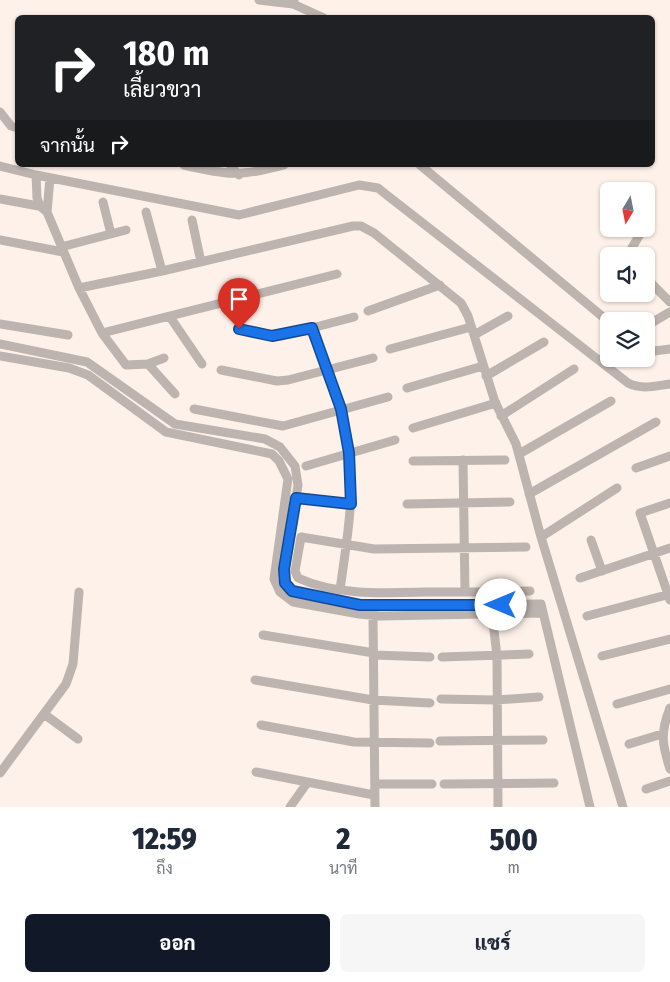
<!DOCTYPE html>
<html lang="th">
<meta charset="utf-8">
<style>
body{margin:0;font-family:"Fira Sans Condensed",Sarabun,sans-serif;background:#f6f6f7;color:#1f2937;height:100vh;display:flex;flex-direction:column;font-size:19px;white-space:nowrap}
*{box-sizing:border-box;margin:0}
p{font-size:16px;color:#747a83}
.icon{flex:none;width:28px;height:28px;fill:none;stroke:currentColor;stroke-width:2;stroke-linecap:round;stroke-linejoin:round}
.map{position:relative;height:807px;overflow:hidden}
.side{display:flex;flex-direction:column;background:#fff;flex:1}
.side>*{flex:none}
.hud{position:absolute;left:15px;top:15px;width:640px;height:152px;border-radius:8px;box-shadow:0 1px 4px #0004;background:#202124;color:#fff;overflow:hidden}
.needle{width:32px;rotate:190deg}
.buttons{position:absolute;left:600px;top:182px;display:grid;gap:10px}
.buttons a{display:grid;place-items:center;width:55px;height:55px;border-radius:8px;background:#fff;box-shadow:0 1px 4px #0004;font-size:25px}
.pin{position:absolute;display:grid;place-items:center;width:42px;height:42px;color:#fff;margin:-51px -21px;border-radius:50% 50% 50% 0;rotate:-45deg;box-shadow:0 0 5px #0007}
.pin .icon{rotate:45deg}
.me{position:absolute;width:55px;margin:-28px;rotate:270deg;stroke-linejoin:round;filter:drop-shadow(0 0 4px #0008)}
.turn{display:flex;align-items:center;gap:18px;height:105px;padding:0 25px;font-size:22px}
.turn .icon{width:65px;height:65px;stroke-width:2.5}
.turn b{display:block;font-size:35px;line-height:42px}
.then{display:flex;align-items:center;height:48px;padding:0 25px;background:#0003;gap:10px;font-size:19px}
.eta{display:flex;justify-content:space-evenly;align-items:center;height:85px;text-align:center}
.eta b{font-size:30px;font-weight:800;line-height:35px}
.action{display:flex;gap:10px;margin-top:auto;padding:10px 25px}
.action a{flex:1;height:58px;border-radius:8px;background:#111827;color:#fff;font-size:20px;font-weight:800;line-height:58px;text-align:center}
.action a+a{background:#f6f6f7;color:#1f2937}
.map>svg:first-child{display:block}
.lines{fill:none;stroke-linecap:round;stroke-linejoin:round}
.minor{stroke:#beb4af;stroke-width:9}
.route-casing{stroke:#114b97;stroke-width:12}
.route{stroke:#1a73e8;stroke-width:9}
</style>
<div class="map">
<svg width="670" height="807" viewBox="0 0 670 807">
<rect width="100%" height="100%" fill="#fef1e9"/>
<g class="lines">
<path class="minor" d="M259 0 293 4 294 0
M293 4 324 18
M0 112 11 126 18 128
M184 165C227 175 240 177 284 165
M230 165 239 175
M420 165 609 322
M0 166 36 175 239 215 359 185 378 188 388 196 628 383C642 390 655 386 670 384
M36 175 37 198 40 206 47 212 79 288 162 271 353 226H361L374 233 461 303 468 316 495 402 516 444 541 537 623 807
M0 199 44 207
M103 202 111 234
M47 212 50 178
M146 212 162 271
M192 220 201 262
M0 240 63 252
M61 247 126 230
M627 256 639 236
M646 278 670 302
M79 288 102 333 126 365 148 364 164 358
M368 311 440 285
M170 317 202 364
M0 324 68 335
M646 326 670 312
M312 328C327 369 344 410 349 453 355 498 346 545 340 590
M239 329 281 336 354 317
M102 333 337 274
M474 335 508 316
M0 344 87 362 175 424 265 439 280 447 295 466 298 485 284 574 285 583 291 591 360 605 541 604 590 807
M390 349 471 327
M646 352 670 349
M0 356 69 368 88 375 166 432 272 454 279 461 288 479 274 579 280 592 293 602 359 614 381 616 542 613
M148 364 175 394
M221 370 277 381 288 380 373 358
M486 376 544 342
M407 388 483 366
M194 409 283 426 388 397
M501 416 574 369
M413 428 496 403
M519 454 611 401
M463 460 465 592
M413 461 505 460
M306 466 395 440
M636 468 670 456
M529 494 656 422
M296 498 351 504
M670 503 640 513 670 600
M407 504 510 502
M541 537 617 488
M591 540 602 571
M526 547 374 549 301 537 295 571 298 578C337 596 385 593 427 592 461 592 496 592 530 591
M580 578 670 548
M492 614 497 656 498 807
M373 615 375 807
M587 616 670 594
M263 635 374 653
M374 655 430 657
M602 656 670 639
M442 657 529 654
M255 680 373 700 430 703
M441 699 496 700 539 697
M617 704 670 689
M670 708C660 733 662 744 670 769
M44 714 78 739
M261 725 354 742 430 743
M440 741 543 740
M629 744 662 734
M256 772 374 795
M0 773 66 684 73 664 79 592
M375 784H432
M444 784 554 783
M646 789 670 781
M290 807 307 783"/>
</g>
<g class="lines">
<g class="route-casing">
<path id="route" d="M239 329 272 336 312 328 341 409 349 453 351 504 296 498 284 569 285 583 292 591 360 605H501"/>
</g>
<use href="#route" class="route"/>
</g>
</svg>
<div class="buttons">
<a><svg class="needle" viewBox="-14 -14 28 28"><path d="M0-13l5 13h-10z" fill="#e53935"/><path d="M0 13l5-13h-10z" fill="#747a83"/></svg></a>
<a><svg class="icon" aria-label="sound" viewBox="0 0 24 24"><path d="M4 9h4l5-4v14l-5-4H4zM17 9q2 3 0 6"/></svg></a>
<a><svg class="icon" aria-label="layers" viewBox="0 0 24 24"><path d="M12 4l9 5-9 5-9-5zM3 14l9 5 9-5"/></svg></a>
</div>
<div class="pin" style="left:239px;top:329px;background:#d93025"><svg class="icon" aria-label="arrive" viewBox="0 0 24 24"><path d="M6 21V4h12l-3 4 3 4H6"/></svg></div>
<svg class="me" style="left:501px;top:605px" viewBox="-20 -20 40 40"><circle r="19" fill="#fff"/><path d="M0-13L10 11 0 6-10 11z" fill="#1a73e8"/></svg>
<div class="hud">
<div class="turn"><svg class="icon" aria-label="right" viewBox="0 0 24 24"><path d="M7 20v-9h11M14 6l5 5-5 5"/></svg><div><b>180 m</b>เลี้ยวขวา</div></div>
<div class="then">จากนั้น<svg class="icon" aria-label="right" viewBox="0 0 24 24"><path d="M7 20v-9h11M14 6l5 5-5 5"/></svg></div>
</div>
</div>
<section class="side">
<div class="eta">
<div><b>12:59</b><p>ถึง</p></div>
<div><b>2</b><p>นาที</p></div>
<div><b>500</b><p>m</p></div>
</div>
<div class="action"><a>ออก</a><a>แชร์</a></div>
</section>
